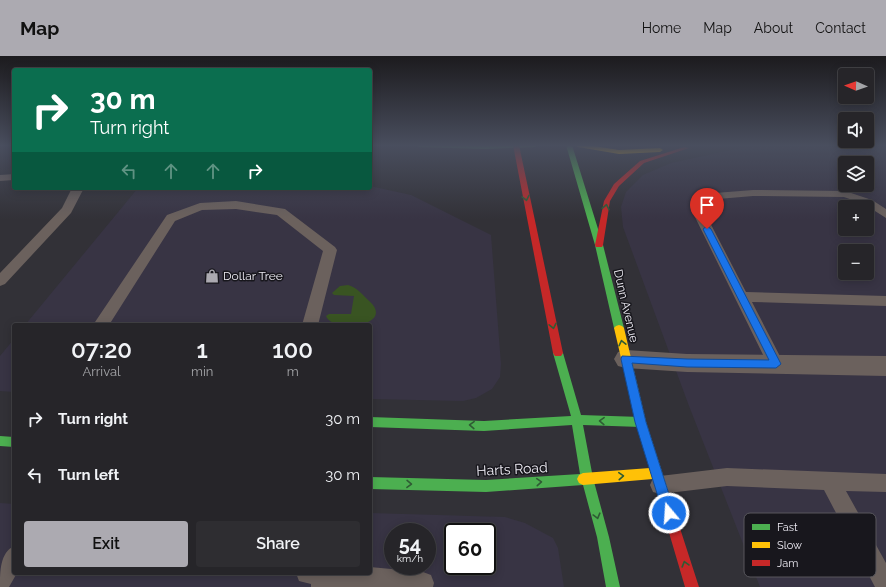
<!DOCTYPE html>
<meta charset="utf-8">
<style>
body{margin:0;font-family:Raleway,sans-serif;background:#2e2d31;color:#f1f3f6;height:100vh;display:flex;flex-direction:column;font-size:15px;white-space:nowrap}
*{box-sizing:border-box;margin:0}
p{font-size:13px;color:#a4a5a8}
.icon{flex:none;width:22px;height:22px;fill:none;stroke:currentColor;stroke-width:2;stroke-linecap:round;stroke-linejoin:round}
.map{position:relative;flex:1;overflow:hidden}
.sheet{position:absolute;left:12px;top:267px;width:360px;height:252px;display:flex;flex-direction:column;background:#262529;border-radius:4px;box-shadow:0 2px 10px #0003,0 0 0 1px #424246}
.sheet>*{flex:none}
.hud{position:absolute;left:12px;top:12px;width:360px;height:122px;border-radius:4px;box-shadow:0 2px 10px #0003,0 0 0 1px #424246;background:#0b6e4f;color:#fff;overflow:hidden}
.needle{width:26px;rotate:272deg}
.buttons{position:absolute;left:838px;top:12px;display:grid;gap:8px}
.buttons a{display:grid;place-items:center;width:36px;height:36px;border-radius:4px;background:#262529;box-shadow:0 2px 10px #0003,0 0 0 1px #424246;font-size:20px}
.speed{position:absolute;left:384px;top:467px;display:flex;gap:8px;font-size:20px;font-weight:700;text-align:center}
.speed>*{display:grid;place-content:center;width:52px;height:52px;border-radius:50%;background:#262529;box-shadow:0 2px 10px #0003,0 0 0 1px #424246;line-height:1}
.speed small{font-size:10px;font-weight:400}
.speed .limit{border:2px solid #111;border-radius:6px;background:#fff;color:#111}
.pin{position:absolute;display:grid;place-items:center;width:34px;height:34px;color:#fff;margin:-41px -17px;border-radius:50% 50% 50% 0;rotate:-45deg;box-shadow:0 0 4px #0007}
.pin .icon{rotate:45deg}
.me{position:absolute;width:44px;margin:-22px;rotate:342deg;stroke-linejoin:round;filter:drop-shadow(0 0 3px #0008)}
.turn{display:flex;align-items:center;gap:14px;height:84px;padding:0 12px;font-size:18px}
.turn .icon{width:52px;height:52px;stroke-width:2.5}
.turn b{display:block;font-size:28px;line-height:34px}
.lanes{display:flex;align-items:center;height:38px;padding:0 12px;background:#0003;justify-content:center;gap:20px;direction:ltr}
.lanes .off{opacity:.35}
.eta{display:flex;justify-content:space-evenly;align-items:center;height:68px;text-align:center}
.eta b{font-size:24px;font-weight:600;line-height:28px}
.button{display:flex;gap:8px;margin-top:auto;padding:8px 12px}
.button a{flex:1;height:46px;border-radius:4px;background:#acaab1;color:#111;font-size:16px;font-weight:600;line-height:46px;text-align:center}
.button a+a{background:#2e2d31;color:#f1f3f6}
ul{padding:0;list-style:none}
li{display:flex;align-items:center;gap:12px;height:56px;padding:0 12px}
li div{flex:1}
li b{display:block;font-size:15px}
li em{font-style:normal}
header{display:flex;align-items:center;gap:24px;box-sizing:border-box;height:56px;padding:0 20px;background:#acaab1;color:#111}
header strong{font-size:19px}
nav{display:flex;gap:22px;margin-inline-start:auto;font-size:14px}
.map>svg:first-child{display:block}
.built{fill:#383444;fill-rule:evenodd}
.green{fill:#395422}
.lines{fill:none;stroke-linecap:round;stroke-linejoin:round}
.lane{fill:#6b615d;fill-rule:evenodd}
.street{fill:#6b615d;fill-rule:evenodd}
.fast{fill:#4caf50;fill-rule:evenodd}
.slow{fill:#ffc107;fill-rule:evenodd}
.jam{fill:#c62828;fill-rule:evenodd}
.oneway{stroke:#2f5b34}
.route{fill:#1a73e8;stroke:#114b97}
.labels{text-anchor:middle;stroke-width:3;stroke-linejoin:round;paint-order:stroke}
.poi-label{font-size:12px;fill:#edebf3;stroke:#18171d;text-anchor:start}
.street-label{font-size:12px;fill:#edebf3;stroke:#18171d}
.near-street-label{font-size:14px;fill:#edebf3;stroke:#18171d}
.key{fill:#18171d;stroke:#58575d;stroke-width:1}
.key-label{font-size:11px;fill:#edebf3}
</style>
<header>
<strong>Map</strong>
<nav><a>Home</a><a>Map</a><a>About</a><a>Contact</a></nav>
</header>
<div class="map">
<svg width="886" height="531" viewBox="0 0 886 531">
<rect width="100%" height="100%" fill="#323137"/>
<path class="built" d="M754 89H886V531H760L689 350 623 171 621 151 626 136 643 119 671 107ZM845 107H867V129H845ZM845 151H867V173H845ZM845 195H867V217H845Z
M370 130 411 139 491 179 501 308 500 321 492 333 476 342 463 345 370 343V269H25L138 132H370Z
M14 283V336L0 335V300Z
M0 447 14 448V517H370V457L505 461 525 467 553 482 558 492 564 531H0ZM393 476H427V510H393ZM453 476H487V510H453Z"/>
<path class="green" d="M348 229C356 231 361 237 367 243 400 270 332 278 326 260L329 258H351L354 240 334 239 332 237 340 230Z"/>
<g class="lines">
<path class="lane" d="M14 118V124L0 125V119Z
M72 132H84L71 157 5 228 0 230V217L62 152Z
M753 134 845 135 872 144 886 153V162L864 148 844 141 753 140 718 143 707 150 706 159 746 236 886 240V250L752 246 784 308 782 313 776 314 770 313 694 159 697 147 715 137Z
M236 145 285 153 335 191 337 194 318 269H302L323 195 277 159 236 153 202 154 175 165 109 269H93L167 159 200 147Z
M727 412 886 418V436L846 435 886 507V531H875L824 434 727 430 660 438 653 436 650 429 653 422 660 420Z
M14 490V517H17L9 531H0C0 515 0 497 14 490Z
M370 511 423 516 431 519 434 527 433 531H311V528L299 525 296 517H370Z"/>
<path class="street" d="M626 294 687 298 886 300V320L687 316 626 312 618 310 614 303 618 296Z"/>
<path class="fast" d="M416 89H538L535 91 485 93 419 91Z
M566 89H572L603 189 624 272 622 274H616L614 272 595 189Z
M558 293 561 294 563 297 581 359 641 361 645 363 646 366 645 369 641 371 583 369 593 422 609 481 620 531H606L597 481 583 429 486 436 370 433V421L486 424 580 418 572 369 484 375 370 371V361L484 365 571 360 553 297 555 294Z
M0 380 14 381V391L0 390Z"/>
<path class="slow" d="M575 89H587L619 94 660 92 663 94 660 96 619 98 578 91Z
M619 269 622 270 624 272 646 366 677 463 675 467 671 469 667 467 665 463 653 423 583 429 579 427 577 423 579 419 583 417 650 412 636 366 614 272 616 270Z"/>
<path class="jam" d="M513 89H519L563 297 561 300H555L553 297Z
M684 91 689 92 644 107 619 130 610 145 603 189 602 191H596L595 189 604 145 614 128 640 105Z
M671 457 675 459 677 463 699 531H685L665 463 667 459Z"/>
</g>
<defs><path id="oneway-chevron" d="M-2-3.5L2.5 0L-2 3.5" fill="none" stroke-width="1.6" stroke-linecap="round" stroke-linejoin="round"/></defs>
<g class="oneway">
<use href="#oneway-chevron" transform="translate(526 142) rotate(78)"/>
<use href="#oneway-chevron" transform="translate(606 151) rotate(-79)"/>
<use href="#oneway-chevron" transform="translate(553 270) rotate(78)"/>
<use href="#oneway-chevron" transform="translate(622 287) rotate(-103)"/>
<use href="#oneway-chevron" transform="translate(602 365) rotate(-178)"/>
<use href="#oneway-chevron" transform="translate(472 369) rotate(-178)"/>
<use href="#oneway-chevron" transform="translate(621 420) rotate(-4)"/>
<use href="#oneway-chevron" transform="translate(539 426) rotate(-4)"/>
<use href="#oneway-chevron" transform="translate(409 428) rotate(1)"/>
<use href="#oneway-chevron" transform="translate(597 460) rotate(75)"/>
<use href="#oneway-chevron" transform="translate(685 508) rotate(-106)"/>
</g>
<linearGradient id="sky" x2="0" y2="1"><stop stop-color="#1c1b1e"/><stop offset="0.55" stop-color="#494e5e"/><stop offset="1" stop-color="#494e5e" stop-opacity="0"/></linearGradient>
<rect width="886" height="163" fill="url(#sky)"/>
<path class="route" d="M707 170 711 173 781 308 776 312 687 311 632 307 646 366 675 457 674 461 669 463 665 461 663 457 635 366 621 303 622 300 687 303 769 304 703 173Z"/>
<defs>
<g id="shop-bare" transform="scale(1.08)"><path d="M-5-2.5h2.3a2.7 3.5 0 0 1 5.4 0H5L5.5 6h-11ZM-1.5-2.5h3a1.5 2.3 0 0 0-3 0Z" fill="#acaab1" stroke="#18171d" stroke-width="2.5" paint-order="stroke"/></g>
</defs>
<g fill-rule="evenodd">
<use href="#shop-bare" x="212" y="220"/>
</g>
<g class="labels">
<g class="poi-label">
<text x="223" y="224">Dollar Tree</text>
</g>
<g class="street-label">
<text transform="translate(626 250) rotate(77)" y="4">Dunn Avenue</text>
</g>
<g class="near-street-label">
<text transform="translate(512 413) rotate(-3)" y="5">Harts Road</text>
</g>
</g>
<rect x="744" y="457" width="132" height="64" rx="6" class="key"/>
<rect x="752" y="468" width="18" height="6" fill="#4caf50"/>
<rect x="752" y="486" width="18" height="6" fill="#ffc107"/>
<rect x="752" y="504" width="18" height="6" fill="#c62828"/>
<g class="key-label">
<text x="777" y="475">Fast</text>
<text x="777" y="493">Slow</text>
<text x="777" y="511">Jam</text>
</g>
</svg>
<div class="buttons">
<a><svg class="needle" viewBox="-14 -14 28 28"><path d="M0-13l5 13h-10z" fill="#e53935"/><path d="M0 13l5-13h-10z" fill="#a4a5a8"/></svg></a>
<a><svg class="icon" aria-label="sound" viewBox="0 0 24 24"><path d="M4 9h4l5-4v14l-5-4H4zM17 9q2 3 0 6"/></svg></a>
<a><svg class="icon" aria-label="layers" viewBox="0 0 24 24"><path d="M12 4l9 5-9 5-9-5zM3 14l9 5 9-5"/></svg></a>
<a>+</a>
<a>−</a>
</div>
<div class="speed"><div>54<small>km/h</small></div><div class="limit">60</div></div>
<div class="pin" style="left:707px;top:173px;background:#d93025"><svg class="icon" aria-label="arrive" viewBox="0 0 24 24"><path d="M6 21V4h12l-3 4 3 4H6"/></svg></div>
<svg class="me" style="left:669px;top:457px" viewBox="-20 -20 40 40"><circle r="17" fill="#1a73e8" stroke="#fff" stroke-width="3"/><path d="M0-11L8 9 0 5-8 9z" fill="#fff"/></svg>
<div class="hud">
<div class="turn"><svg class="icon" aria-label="right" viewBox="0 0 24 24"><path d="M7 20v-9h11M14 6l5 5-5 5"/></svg><div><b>30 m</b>Turn right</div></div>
<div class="lanes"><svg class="icon off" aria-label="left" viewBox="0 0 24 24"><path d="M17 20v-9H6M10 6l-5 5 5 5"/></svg><svg class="icon off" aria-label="ahead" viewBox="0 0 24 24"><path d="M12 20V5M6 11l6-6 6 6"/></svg><svg class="icon off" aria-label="ahead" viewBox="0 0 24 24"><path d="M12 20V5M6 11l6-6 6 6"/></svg><svg class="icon" aria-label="right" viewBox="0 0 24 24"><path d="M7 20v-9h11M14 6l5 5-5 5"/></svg></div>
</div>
<section class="sheet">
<div class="eta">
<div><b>07:20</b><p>Arrival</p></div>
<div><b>1</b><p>min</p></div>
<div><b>100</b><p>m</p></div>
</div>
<ul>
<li><svg class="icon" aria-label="right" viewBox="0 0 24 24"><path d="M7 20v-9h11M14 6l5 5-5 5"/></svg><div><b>Turn right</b></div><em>30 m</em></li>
<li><svg class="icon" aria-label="left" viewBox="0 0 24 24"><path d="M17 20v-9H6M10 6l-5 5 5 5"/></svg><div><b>Turn left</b></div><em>30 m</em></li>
</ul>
<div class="button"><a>Exit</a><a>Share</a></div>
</section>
</div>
